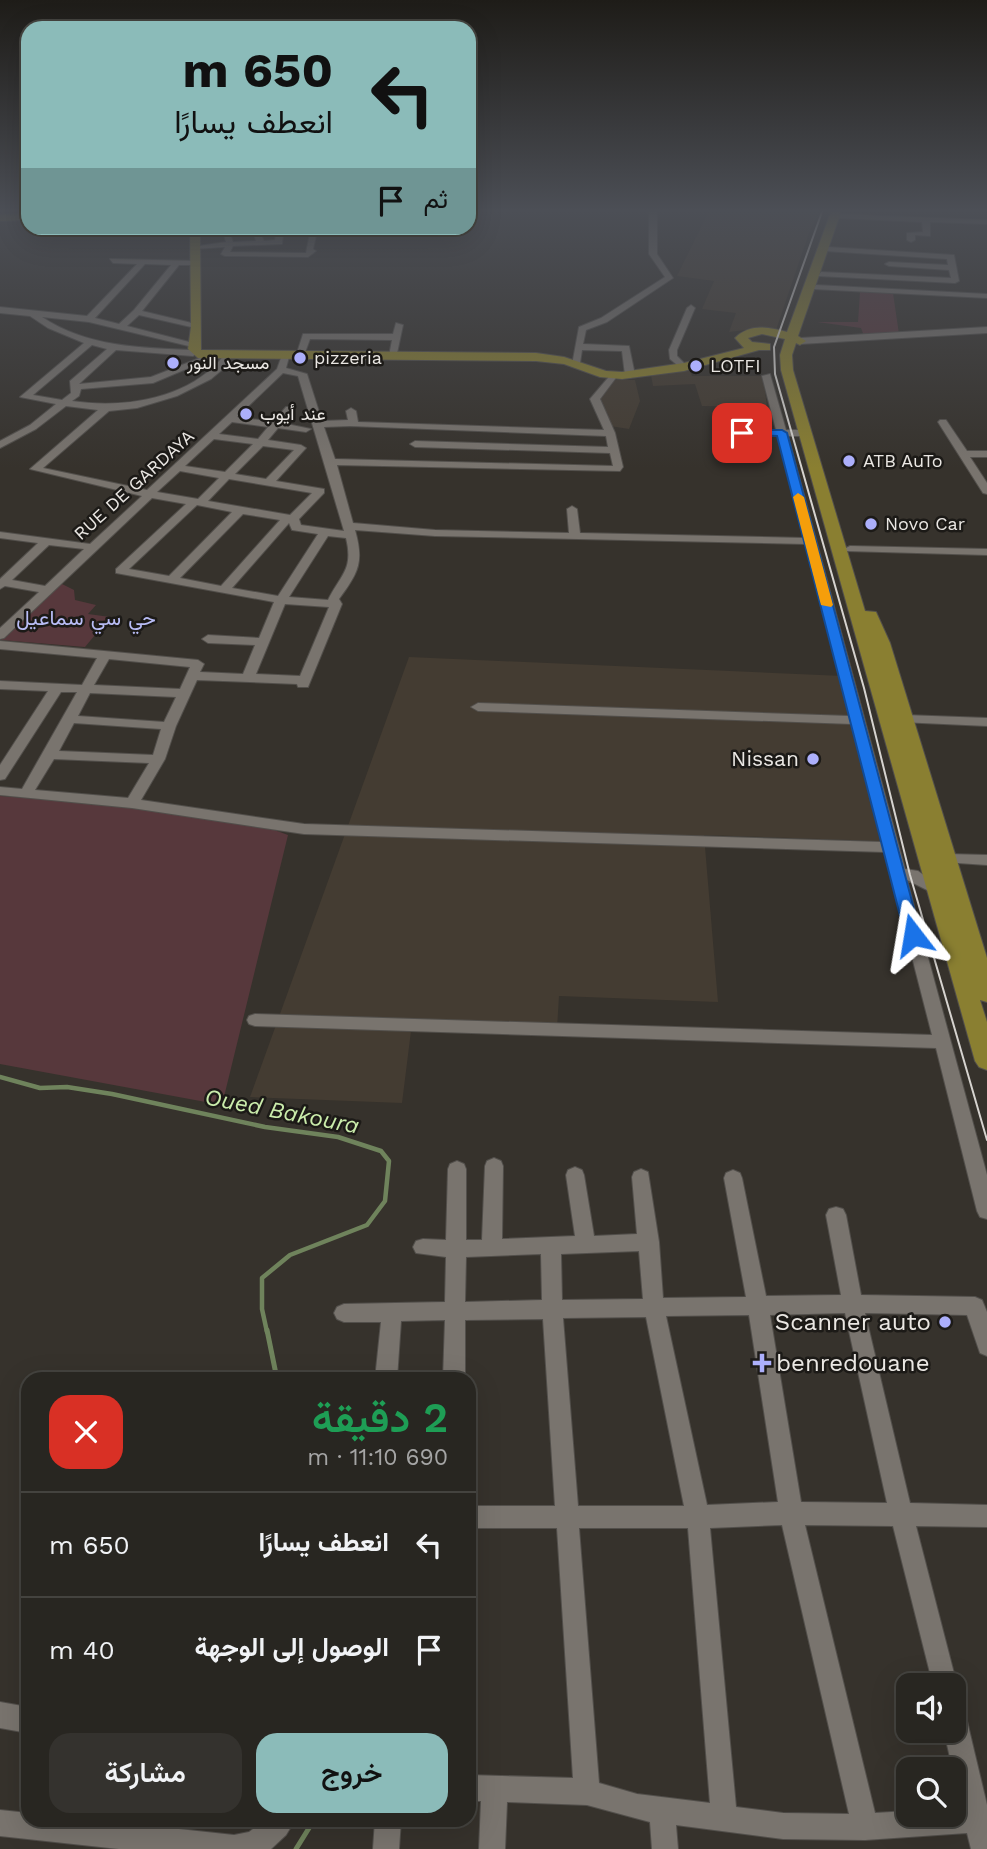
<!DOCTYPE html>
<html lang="ar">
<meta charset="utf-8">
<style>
body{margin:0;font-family:"Work Sans",Vazirmatn,sans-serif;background:#34322e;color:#f1f3f6;direction:rtl;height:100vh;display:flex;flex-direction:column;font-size:26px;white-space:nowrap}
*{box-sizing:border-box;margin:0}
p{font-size:23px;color:#a5a5a5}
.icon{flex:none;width:38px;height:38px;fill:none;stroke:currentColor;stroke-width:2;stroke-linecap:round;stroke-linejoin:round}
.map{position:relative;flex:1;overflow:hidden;direction:ltr}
.drawer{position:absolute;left:21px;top:1372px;width:455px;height:455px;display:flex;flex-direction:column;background:#282621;border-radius:21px;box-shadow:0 7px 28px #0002,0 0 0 2px #44433f;direction:rtl}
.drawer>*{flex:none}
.hud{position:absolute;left:21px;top:21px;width:455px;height:214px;border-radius:21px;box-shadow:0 7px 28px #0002,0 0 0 2px #44433f;direction:rtl;background:#8bbbb9;color:#111;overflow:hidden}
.tools{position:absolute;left:896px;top:1673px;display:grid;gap:14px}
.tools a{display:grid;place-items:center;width:70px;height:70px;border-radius:14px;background:#282621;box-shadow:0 7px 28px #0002,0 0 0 2px #44433f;font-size:35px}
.pin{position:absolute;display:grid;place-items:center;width:60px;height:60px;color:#fff;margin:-30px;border-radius:14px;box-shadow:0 4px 10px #0006}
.me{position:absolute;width:77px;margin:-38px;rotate:346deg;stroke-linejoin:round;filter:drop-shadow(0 0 5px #0008)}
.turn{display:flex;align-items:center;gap:24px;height:147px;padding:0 28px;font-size:32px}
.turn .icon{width:91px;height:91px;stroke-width:2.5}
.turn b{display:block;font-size:49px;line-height:60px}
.then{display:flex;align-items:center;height:66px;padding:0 28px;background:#0003;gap:14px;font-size:26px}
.round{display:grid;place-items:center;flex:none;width:74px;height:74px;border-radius:21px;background:#34322e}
.summary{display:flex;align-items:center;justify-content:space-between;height:119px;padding:0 28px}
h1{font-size:42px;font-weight:600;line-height:52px;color:#1e9e55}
.cta{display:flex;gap:14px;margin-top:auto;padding:14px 28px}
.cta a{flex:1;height:80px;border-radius:21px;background:#8bbbb9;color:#111;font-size:28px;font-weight:600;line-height:80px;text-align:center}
.cta a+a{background:#34322e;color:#f1f3f6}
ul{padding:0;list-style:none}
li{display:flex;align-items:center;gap:21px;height:105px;padding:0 28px;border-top:2px solid #44433f}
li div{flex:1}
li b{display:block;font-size:26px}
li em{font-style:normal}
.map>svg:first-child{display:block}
.built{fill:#443c32}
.green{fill:#57383c}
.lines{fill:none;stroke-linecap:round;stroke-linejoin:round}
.stream-far1{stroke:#6f835c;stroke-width:4.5}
.stream{stroke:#6f835c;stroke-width:5}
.minor-casing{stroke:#524f4b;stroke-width:2}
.major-casing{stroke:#524f4b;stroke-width:2}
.minor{fill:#79746e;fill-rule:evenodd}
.major{fill:#8a7f31;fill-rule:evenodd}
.tram{stroke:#d6d3cf;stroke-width:2}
.route{fill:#1a73e8;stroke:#114b97;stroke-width:2}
.slow{fill:#f59e0b}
.poi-dot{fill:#acaffb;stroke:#1c1a17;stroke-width:2.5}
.labels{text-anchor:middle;stroke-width:5;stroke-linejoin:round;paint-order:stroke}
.far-poi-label{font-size:18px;fill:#eae7e3;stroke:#1c1a17;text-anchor:start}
.far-street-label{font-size:18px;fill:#eae7e3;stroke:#1c1a17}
.far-quarter-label{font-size:21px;fill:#b9bdf6;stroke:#1c1a17}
.poi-label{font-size:21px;fill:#eae7e3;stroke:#1c1a17;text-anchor:end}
.water-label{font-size:23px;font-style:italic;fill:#caecab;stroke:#1c1a17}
.near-poi-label{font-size:24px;fill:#eae7e3;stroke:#1c1a17;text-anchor:end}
</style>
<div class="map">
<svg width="987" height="1849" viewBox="0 0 987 1849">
<rect width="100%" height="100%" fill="#36322c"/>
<path class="built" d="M710 209H820L808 236 776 330 755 329 729 332 736 313 702 309 714 281 677 276Z
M689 369 692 376H763L767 407 702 406 695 384 653 386 651 375Z
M615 380H635L640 401 629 429 610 426 608 414 599 405 598 397Z
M409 657 843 676 880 841 704 835 718 1002 559 996 557 1029 412 1023 402 1103 250 1097Z"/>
<path class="green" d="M860 292 893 293 899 334 864 336 861 328 817 322H858Z
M60 583 74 590 75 600 96 605 88 614 110 617 85 647 1 640Z
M0 796 130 806 258 824 288 835 222 1105 0 1064Z"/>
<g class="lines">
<path class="stream-far1" d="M0 1077 40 1088 67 1087 112 1094 265 1127 338 1137 381 1151 389 1161 385 1201 367 1225 290 1255 262 1278V1309L267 1332"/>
<path class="stream" d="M267 1330 277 1379
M296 1849 314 1820"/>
<g class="minor-casing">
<path id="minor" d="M649 209H657V254L673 278 607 322 586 330 583 344 629 346 635 375 630 378 625 375 622 351 582 350 580 363 572 365 579 327 601 318 665 277 649 254Z
M840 214 987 220V224L930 222V236L915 235V240L911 242 907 240V233L923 232 922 222 837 218Z
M132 228H187L199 230 195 232 136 230Z
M222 228H228L233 242 256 241 252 228H258L264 241 275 240 277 228H284L282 244 233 246 230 252 306 253 311 228H318L313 249 316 251 308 257 225 256 221 254 225 247 195 249 191 247 226 242Z
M828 247 954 255 959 281 955 283 818 276 821 272 951 278 949 270 889 266 885 264 889 262 948 265 947 259 825 251Z
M110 259 199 261 196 265H179L142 311 200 325V329L139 315 127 326 197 344V348L89 322 42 317C87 347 141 348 193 350L197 353 193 356 116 350 79 384 151 377 210 354 217 356 153 383 81 389 79 396 72 401C124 409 191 399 225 354L232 356 223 369 211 379 177 396 137 408 109 411 43 468 147 490 277 369 282 355 289 357 286 368 307 374 322 421 348 420 346 411 351 408 356 411 358 422 604 430 590 399 613 372 618 375 600 399 615 433 623 467 620 471 337 465 353 523 435 530 569 533 567 509 572 506 577 509 580 533 804 538 778 436H742L737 433 742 430H776L762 376 770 374 786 430H806L811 433 806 436H788L905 869 918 871 945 890 937 895 907 880 987 1175V1219L980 1217 977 1211 936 1048 255 1026 249 1024 247 1020 249 1016 255 1014 932 1035 885 852 304 834 132 808 0 795V787L22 789 77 692H61L5 779 0 780V765L48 691 0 689V681L82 685 97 658 0 649V641L198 660 204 664 200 672 243 674 255 645 208 643 202 639 208 635 259 638 274 602 116 573V569L186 504 152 498 4 638 0 639V628L39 592 5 586 0 589V579L38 543 0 538V532L90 544 142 496 30 469 98 410 66 406 36 429 0 448V441L30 425 56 404 20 397 84 343 48 328 30 316 0 313V307L87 316 137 264 113 263ZM145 264 171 265 134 310 119 324 95 318ZM92 345 107 349 70 381 71 393 62 400 33 395ZM283 373 298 376 344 531 301 525 299 519 324 493V489L276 481 306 448 301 445 268 440 278 428 306 432 311 429 282 423 294 409 292 407H286L273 422 237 417ZM232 422 268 427 258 439 219 434ZM350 426 606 436 608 447 415 441 410 444 415 447 610 453 613 466 335 459 324 427ZM214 439 253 444 225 472 185 466ZM263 446 294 450 266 479 235 474ZM180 471 219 478 198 499 157 492ZM229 479 312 493 290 515 208 501ZM197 505 232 512 169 576 129 569ZM243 514 280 520 221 586 180 578ZM289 523 292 530 318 534 278 596 232 588ZM355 530 435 536 806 544 850 716 478 703 471 707 478 711 852 724 882 842 304 824 141 800 165 759 176 726 197 680 297 684 298 687H308L342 604 339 599C359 572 364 562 355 530ZM328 536 346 538C354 570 340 575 328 600L289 597ZM49 545 84 549 45 586 12 580ZM285 604 329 607 300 676 256 674ZM109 659 190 667 180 689 94 685ZM90 693 176 697 164 722 78 716ZM74 723 161 729 153 755 59 751ZM54 759 149 763 128 798 35 790Z
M816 285 987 294V298L813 289Z
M691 305 695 308 677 350V356L687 366 682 369 670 359 669 350 687 308Z
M396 323 403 325 396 358 389 356 392 340 310 339 303 358 296 356 303 334H393Z
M987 327V333L800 344 796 341 800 338Z
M940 420H946L967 451H987V457H970L987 483V494L983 493 938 422Z
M850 546 987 549V555L846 551 844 549Z
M905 715 987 718V726L900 722 898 719Z
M948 854 987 855V865L943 862 941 859 943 856Z
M494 1158 501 1161 503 1166 502 1239 575 1236 566 1175 568 1170 575 1167 582 1170 584 1175 594 1236 637 1234 632 1177 634 1172 641 1169 648 1172 659 1242 663 1298 746 1297 724 1178 726 1173 733 1170 740 1173 742 1178 766 1296 841 1295 826 1215 829 1209 836 1207 843 1209 846 1215 861 1295 975 1297 982 1300 987 1312V1356L980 1353 967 1315 865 1313 910 1503 987 1505V1527L916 1526 957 1685 954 1694V1685H933L893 1526 805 1525 875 1813 908 1811V1815H954V1807H961L944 1731H954V1708L963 1712 967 1721 987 1805V1849H971L967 1833 865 1840 783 1839 676 1825 678 1849H652L650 1822 587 1805 507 1802 505 1849H479L481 1801H469V1775L573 1778 557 1528H469V1506H555L543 1319 465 1320V1379H443L445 1320 401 1321 397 1379H375L381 1322H344L337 1319 334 1313 337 1307 344 1304 445 1302 446 1257 416 1253 413 1247 416 1241 423 1239 446 1240 448 1169 450 1164 457 1161 464 1164 466 1169V1240H482L485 1166 487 1161ZM639 1251 643 1299 562 1300 561 1254ZM541 1254 542 1300 465 1302 466 1257ZM845 1313 887 1503 801 1502 770 1315ZM749 1315 778 1502 707 1505 666 1316ZM646 1317 684 1506H578L563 1318ZM782 1525 849 1814 783 1813 736 1807 710 1528ZM579 1528H688L710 1803 637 1794 599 1783Z
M0 1702 28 1707V1733L0 1728Z
M0 1810 28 1813V1820H96L234 1835 249 1832 265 1820H295L286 1835 271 1849H119L0 1836Z
M375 1820H401L399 1849H373Z"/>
</g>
<g class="major-casing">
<path id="major" d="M832 209H842L798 336 806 341 800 345 796 343 792 355 793 370 865 611 876 612 890 643 987 958V1002L980 1000 987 1022V1070L979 1067 975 1061 781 370 780 355 785 339 762 334 748 338 752 342 770 344V350H759L684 371 622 379 600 377 564 364 536 361 198 358 188 349 191 327 190 228H200L201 350 536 353 564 357 606 371 622 372 684 363 744 348 735 338C750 323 769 327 787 332Z
M28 214V220L0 221V215Z"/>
</g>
<use href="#minor" class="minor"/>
<use href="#major" class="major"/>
<path class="tram" d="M823 209 774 347 775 374 864 688 910 875 987 1140"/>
</g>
<linearGradient id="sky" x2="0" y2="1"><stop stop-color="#1e1c18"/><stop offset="0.45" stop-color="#4c4f56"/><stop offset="1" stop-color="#4c4f56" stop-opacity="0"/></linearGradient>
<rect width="987" height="468" fill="url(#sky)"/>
<path class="route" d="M742 430H782L787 433 921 935 919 939 913 940 905 935 777 436 738 435 737 433Z"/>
<path class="slow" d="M798 493 804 497 833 605 831 607 821 605 793 497Z"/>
<g class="poi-dot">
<circle cx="300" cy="358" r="7"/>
<circle cx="173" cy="363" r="7"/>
<circle cx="696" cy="366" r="7"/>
<circle cx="246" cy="414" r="7"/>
<circle cx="849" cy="461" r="7"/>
<circle cx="871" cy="524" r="7"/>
<circle cx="813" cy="759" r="7"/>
<circle cx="945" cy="1322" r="7"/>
<path d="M758.5 1352.5h7v7h7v7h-7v7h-7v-7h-7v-7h7z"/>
</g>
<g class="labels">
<g class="far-poi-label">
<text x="314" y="364">pizzeria</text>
<text x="187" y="369">مسجد النور</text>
<text x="710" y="372">LOTFI</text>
<text x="260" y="420">عند أيوب</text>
<text x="863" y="467">ATB AuTo</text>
<text x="885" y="530">Novo Car</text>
</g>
<g class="far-street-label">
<text transform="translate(134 485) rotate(-42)" y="6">RUE DE GARDAYA</text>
</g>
<g class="far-quarter-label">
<text x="86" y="625">حي سي سماعيل</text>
</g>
<g class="poi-label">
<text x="799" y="766">Nissan</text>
</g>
<g class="water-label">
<text transform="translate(282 1111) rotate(11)" y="8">Oued Bakoura</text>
</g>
<g class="near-poi-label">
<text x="931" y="1330">Scanner auto</text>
<text x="776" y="1371" text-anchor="start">benredouane</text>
</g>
</g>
</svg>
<div class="tools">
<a><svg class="icon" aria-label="sound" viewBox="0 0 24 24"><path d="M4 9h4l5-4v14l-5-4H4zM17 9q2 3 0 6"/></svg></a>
<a><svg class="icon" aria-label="search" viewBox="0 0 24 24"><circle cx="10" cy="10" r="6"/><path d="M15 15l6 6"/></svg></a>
</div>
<div class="pin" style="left:742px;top:433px;background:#d93025"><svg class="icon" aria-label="arrive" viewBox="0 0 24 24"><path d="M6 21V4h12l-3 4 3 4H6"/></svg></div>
<svg class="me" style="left:913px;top:935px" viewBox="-20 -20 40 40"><path d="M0-17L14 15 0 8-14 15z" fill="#1a73e8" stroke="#fff" stroke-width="4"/></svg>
<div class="hud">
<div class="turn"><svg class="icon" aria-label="left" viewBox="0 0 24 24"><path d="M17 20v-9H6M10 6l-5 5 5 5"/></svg><div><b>650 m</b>انعطف يسارًا</div></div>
<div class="then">ثم<svg class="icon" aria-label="arrive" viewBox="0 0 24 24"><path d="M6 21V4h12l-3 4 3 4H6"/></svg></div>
</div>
<section class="drawer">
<div class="summary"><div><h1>2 دقيقة</h1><p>690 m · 11:10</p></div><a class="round" style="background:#d93025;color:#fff"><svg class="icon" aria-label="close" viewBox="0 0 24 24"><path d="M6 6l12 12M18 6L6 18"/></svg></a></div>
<ul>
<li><svg class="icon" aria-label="left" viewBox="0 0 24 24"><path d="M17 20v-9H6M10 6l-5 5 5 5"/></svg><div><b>انعطف يسارًا</b></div><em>650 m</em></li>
<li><svg class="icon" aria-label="arrive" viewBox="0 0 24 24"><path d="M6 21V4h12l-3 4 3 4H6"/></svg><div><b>الوصول إلى الوجهة</b></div><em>40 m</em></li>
</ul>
<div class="cta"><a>خروج</a><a>مشاركة</a></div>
</section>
</div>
